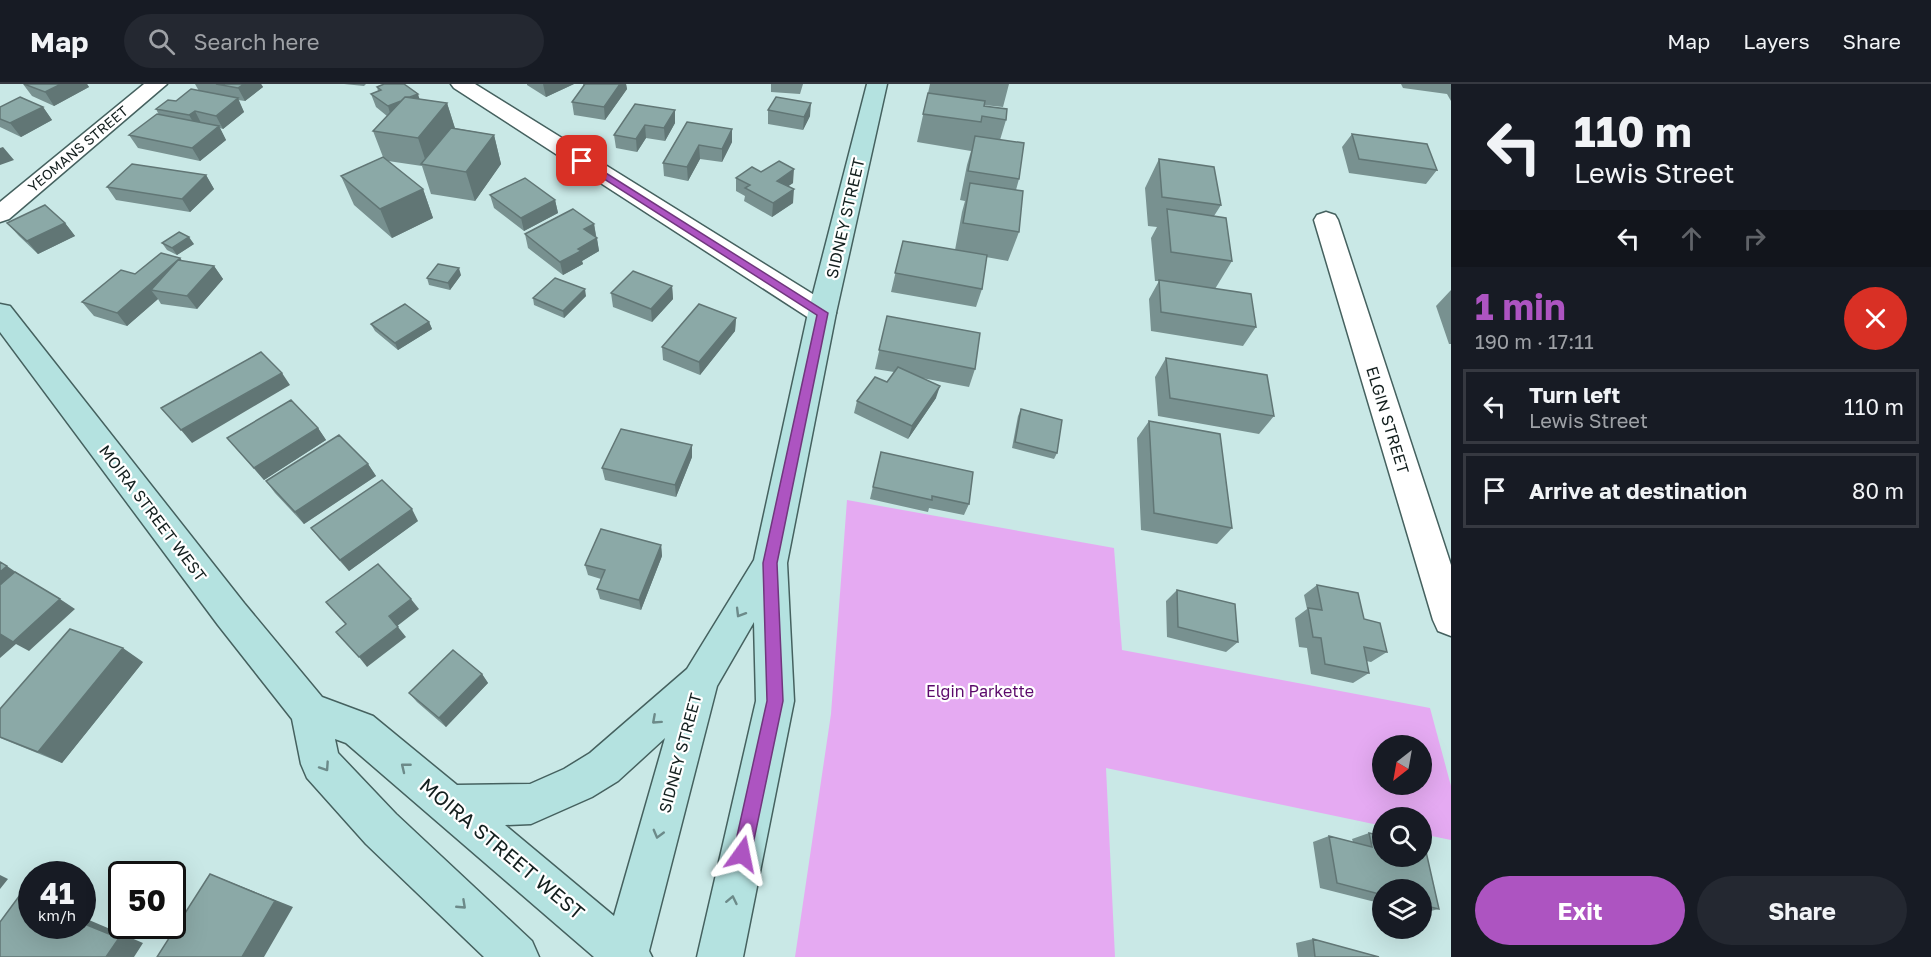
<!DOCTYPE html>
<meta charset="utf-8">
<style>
body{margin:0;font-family:"Golos Text",sans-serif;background:#242831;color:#f1f3f6;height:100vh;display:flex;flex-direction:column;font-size:22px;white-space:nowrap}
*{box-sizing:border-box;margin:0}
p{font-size:20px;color:#9ea1a6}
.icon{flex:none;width:33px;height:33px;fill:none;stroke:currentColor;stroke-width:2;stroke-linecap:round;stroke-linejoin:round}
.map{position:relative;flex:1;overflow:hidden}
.sheet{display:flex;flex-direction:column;background:#171b24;width:480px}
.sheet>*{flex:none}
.hud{background:#171b24;color:#f1f3f6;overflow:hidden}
.needle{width:39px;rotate:211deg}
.buttons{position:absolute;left:1372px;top:651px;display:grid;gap:12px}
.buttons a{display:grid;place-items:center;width:60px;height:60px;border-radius:50%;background:#171b24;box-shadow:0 6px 24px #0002;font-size:30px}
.speed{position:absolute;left:18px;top:777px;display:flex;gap:12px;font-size:30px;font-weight:700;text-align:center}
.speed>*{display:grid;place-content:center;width:78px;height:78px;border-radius:50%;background:#171b24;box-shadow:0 6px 24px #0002;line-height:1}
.speed small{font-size:15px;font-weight:400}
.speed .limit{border:3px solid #111;border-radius:9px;background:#fff;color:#111}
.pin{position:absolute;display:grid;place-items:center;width:51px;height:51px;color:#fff;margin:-26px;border-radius:12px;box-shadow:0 3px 9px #0006}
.me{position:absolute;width:66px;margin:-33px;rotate:12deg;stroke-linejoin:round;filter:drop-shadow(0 0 4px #0008)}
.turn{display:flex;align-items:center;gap:21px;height:126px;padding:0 24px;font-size:27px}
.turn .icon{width:78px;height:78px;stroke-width:2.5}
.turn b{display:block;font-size:42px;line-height:51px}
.lanes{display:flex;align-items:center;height:57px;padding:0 24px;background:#0003;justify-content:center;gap:30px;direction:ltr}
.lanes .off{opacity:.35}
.round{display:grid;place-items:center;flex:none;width:63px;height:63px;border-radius:32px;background:#242831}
.headline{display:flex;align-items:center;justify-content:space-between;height:102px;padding:0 24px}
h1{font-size:36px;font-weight:700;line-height:45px;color:#ad54c1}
.primary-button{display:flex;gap:12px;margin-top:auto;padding:12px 24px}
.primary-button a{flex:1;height:69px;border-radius:36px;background:#ad54c1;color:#fff;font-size:24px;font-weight:700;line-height:69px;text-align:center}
.primary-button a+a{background:#242831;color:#f1f3f6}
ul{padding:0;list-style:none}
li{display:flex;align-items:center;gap:18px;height:75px;margin:0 12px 9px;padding:0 12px;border:3px solid #363941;border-radius:0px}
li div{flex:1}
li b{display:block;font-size:22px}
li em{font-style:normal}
header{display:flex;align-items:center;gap:36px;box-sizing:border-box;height:84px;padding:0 30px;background:#171b24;border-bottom:2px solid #363941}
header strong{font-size:28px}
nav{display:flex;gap:33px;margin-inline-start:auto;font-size:21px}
.search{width:420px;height:54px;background:#242831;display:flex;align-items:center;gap:15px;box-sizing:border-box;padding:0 21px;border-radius:33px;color:#9ea1a6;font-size:22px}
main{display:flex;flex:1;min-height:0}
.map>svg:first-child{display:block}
.green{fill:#e5aaf2;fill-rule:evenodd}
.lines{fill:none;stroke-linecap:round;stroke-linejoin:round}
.minor-casing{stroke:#45615f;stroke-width:3}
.secondary-casing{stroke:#45615f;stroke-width:3}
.minor{fill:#fff;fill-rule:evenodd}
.secondary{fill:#b4e2e0;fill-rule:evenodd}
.wall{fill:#789190}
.shaded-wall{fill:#617675}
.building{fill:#8ba9a7;stroke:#617675;stroke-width:1.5}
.oneway{stroke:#6c8a89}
.route{fill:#ad54c1;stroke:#70377d;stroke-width:1.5}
.labels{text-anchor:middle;stroke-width:4.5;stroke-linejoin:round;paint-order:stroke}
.far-street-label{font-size:14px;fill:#131f1e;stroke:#fff}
.street-label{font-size:16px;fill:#131f1e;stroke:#fff}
.park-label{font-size:16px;fill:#5b096b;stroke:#fff}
.near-street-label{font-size:20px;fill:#131f1e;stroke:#fff}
</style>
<header>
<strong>Map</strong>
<div class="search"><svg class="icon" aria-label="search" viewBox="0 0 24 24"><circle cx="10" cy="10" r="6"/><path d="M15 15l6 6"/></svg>Search here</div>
<nav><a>Map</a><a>Layers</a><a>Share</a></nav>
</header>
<main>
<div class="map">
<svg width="1451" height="873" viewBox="0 0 1451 873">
<rect width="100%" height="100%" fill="#c9e8e6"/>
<path class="green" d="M847 416 1114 464 1122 566 1430 624 1451 702V756L1422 750V734H1383V742L1106 684 1115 873H795L831 630ZM1383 662H1422V700H1383Z"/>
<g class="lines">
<g class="minor-casing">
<path id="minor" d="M144 0H167L9 135 0 138V118Z
M451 0H475L832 222 836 229 832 236 822 238 812 236 454 4Z
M1326 128 1335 131 1338 136 1451 481V552L1438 547 1433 536 1314 136 1317 131Z"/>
</g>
<g class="secondary-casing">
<path id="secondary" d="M867 0H887L836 229 787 479 794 617 743 873H697L756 617 754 538 717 602 649 867 652 873H594L346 659 335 655 338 669 396 730 532 857 539 873H484L366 760 307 694 301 680 292 635 218 541 0 248V220L10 222 244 519 322 613 373 632 457 701 530 700 564 685 590 669 687 585 754 476 808 229ZM665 654 614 832 505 741 531 740 592 713 618 697Z"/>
</g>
<use href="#minor" class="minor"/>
<use href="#secondary" class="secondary"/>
</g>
<path class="wall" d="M23 0H87L89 3 54 22 32 12Z
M195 0H261L263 3 245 17 238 16 244 28 223 45 220 44 226 56 200 77 138 64 129 51 159 31 156 25 199 7Z
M344 0H366L364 2Z
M527 0H574L546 13 527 1Z
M583 0H626L627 5 605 36 574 31 572 18 583 3Z
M771 0H803L800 10 771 8Z
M930 0H1009L1003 23 984 21V22L1006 36 1000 56 1019 95 1016 106 1019 148 1008 177 986 173 982 205 976 223 891 208 903 157 955 166 962 128 965 117 960 116 967 81 971 67 917 58Z
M1401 0H1451V17L1447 10 1403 4Z
M377 3 420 15 447 19 455 44 494 51 501 80 475 117 431 110 422 82 388 77 423 105 433 134 392 154 354 121 341 92 383 73 373 47 387 32 376 23 371 10 378 7Z
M0 23H43L52 36 21 53 0 43Z
M675 26V39L665 57 646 54 637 68 616 64 614 51Z
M768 26 810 32 803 46 768 40Z
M687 38 732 58 722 78 700 75 688 97 664 92 663 79Z
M1352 50 1437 86 1426 100 1349 89 1342 63Z
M1159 75 1221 121 1214 132 1232 177 1215 205 1256 243 1243 262 1151 247 1149 215 1159 197H1155L1151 154 1157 143 1148 142 1145 104Z
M761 88 793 99 788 102 793 119 772 133 744 117 745 112 736 107V94Z
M206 91 214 105 190 128 116 116 107 103Z
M490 111 555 116 558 129 524 147 494 124Z
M7 139H65L75 152 38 170 19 152Z
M594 140 599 167 582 177 583 180 563 191 528 164 525 150Z
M162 159 194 160 177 171 167 166Z
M180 174 182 177 214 182 223 195 197 225 161 220 158 215 127 242 94 232 82 218 135 190Z
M461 191 450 206 429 201 427 194Z
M672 202 673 215 652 238 613 223 611 209Z
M1451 206V260H1449L1436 222Z
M586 212 564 234 534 221 533 214Z
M887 232 975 285 969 303 922 294 936 314 908 355 854 329 857 317 887 298 894 288 875 285Z
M736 234 735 247 700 291 663 276 662 263Z
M429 238 432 245 398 266 375 247 371 240Z
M1166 274 1274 332 1259 350 1158 332 1155 293Z
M1021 325 1057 369 1054 375 1012 364 1018 332Z
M1149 337 1232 444 1217 460 1141 446 1137 354Z
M318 344 326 356 264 396 227 354Z
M692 361V373L676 413 605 396 602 384Z
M881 368 969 420 964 431 929 424 928 428 870 415Z
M368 380 376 392 304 440 275 409 266 397Z
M418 437 349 487 320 455 311 444Z
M661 461 662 472 641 526 600 515 597 505 601 495 588 491 585 481Z
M1317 501 1364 535 1387 568 1371 578 1366 577 1369 589 1353 599 1311 590 1307 564 1299 563 1295 534 1307 525 1304 511Z
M1177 506 1238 558 1226 568 1167 553 1166 517Z
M143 578 62 679 0 654V625Z
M482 590 488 599 446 643 417 618 409 609Z
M1369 749 1383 752V772H1422V762L1425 763 1439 825 1422 829V806H1383V820L1320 804 1313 758 1329 752 1353 758 1352 755Z
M1313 855 1379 873H1298L1296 859Z"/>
<path class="shaded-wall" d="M61 0H87L89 3 54 22 45 8Z
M244 0H261L263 3 245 17 238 4Z
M543 0H574L546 13Z
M620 0H626L627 5 605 36 604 23Z
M418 10 422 23 392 36 388 22Z
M238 14 244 28 223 45 216 32Z
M447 19 456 48 427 81 418 54Z
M811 19 810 32 803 46 804 33Z
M43 23 52 36 21 53 10 39Z
M675 26V39L665 57 664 44Z
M195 27 202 41 197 45 189 31Z
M645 41 646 54 637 68 636 55Z
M219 42 226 56 200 77 192 64Z
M732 45V58L722 78V65Z
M494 51 501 80 475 117 466 88Z
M699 61 700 75 688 97 687 83Z
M3 63 14 76 0 81V64Z
M794 85 793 99 777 110V97Z
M206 91 214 105 190 128 182 115Z
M423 105 433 134 392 154 380 125Z
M794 105 793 119 772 133 773 119Z
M555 116 558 129 524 147 521 134Z
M65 139 75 152 38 170 27 157Z
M594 140 596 153 584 145Z
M189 153 194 160 177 171 172 164Z
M597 154 599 167 582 177 583 180 563 191 560 178 578 165Z
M180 174 189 187 151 206 158 215 127 242 117 229Z
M214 182 223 195 197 225 187 212Z
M459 184 461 191 450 206 448 199Z
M672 202 673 215 652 238 651 225Z
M585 205 586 212 564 234 563 227Z
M736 234 735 247 700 291 699 278Z
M429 238 432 245 398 266 395 259Z
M282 289 290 301 192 359 181 346Z
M940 302 936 314 908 355 912 342Z
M318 344 326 356 264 396 254 384Z
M692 361V373L676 413 675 401Z
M368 380 376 392 304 440 295 428Z
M412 425 418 437 349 487 340 476Z
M661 461 662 472 641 526 639 516Z
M7 482 23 493 0 513V488Z
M60 515 75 525 29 567 16 560 0 574V550Z
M411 515 419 525 396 543 389 532Z
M398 543 406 553 367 583 359 573Z
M123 564 143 578 62 679 38 668Z
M482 590 488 599 446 643 439 634Z
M210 790 293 823 264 873H242Z
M0 791 8 795 0 805Z
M82 833 143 859 134 873H106L82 839Z"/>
<path class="building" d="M24 0H61L45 8Z
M216 0H244L238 4Z
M384 0H404L418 10 410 13H405L401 17 388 22 371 10 381 6 377 3Z
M585 0H620L604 23 572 18Z
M191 5 238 14 216 32 195 27 189 31 156 25 168 16 176 17Z
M928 9 985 17 984 22 1007 25 1006 36 982 32 981 38 923 30Z
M20 13 43 23 10 39 0 35V23Z
M405 13 447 19 418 54 373 47Z
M776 13 811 19 804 33 768 26Z
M635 20 675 26 664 44 645 41 636 55 614 51Z
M157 30 219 42 192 64 129 51Z
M687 38 732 45 722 65 699 61 687 83 663 79Z
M451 44 494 51 466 88 421 80Z
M1352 50 1427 60 1437 86 1359 75Z
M975 52 1024 59 1019 95 968 87Z
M383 73 423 105 380 125 341 92Z
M1159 75 1214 83 1221 121 1162 113Z
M779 77 794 85 777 97 794 105 773 119 745 104 750 101 736 94 752 83 761 88Z
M132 80 206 91 182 115 107 103Z
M525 94 555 116 521 134 490 111Z
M970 99 1023 107 1019 148 963 139Z
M45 121 65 139 27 157 7 139Z
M573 125 594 140 584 145 597 154 578 165 581 167 560 178 525 150Z
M1167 125 1226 134 1232 177 1171 168Z
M179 148 189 153 172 164 162 159Z
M903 157 987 171 982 205 895 189Z
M161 169 180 174 117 229 82 218 121 186 135 190Z
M178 176 214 182 187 212 151 206Z
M438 180 459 184 448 199 427 194Z
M633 187 672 202 651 225 611 209Z
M555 194 585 205 563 227 533 214Z
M1159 196 1251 210 1256 243 1161 228Z
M405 220 429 238 395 259 371 240Z
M699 220 736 234 699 278 662 263Z
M887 232 980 249 975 285 879 266Z
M261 268 282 289 181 346 161 324Z
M1166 274 1267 291 1274 332 1170 314Z
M898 283 940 302 912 342 857 317 875 293 887 298Z
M291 316 318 344 254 384 227 354Z
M1021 325 1062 336 1057 369 1015 358Z
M1149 337 1220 350 1232 444 1154 429Z
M621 345 692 361 675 401 602 384Z
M339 351 368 380 295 428 266 397Z
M881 368 973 388 969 420 932 412V416L873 403Z
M382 396 412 425 340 476 311 444Z
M601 445 661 461 639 516 597 505 605 486 585 481Z
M0 478 7 482 0 488Z
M378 480 411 515 389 532 398 543 359 573 336 548 346 540 326 518Z
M15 488 60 515 13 558 0 550V501Z
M1317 501 1358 509 1364 535 1380 539 1387 568 1364 563 1369 589 1325 580 1321 554 1313 553 1308 524 1322 526Z
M1177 506 1235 520 1238 558 1178 543Z
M70 545 123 564 38 668 0 653V625Z
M453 566 482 590 439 634 409 609Z
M1369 749 1383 752V772H1422V762L1425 763 1439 825 1422 821V806H1383V811L1337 799 1329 752 1372 763Z
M210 790 275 817 242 873H157Z
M20 811 32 816V842H82V839L119 854 106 873H0V838Z
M1313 855 1379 873H1315Z"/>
<defs><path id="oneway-chevron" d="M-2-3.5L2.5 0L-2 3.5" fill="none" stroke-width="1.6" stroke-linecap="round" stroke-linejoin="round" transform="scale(1.5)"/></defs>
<g class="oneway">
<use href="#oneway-chevron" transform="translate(740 529) rotate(121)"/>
<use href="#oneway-chevron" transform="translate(656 636) rotate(138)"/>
<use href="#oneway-chevron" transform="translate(325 683) rotate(56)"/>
<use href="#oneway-chevron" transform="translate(405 683) rotate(-141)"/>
<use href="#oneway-chevron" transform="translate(658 750) rotate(105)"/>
<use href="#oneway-chevron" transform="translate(732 816) rotate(-78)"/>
<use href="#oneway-chevron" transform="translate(462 821) rotate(43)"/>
</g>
<path class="route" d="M582 74 828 229 777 479 783 617 751 770 748 776 742 779 736 776 733 770 767 617 763 479 817 231 579 79 577 77Z"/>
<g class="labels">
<g class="far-street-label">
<text transform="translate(78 65) rotate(-40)" y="5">YEOMANS STREET</text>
</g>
<g class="street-label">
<text transform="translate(845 134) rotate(-77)" y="6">SIDNEY STREET</text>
<text transform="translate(1388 336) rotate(73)" y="6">ELGIN STREET</text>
<text transform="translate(153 429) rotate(53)" y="6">MOIRA STREET WEST</text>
<text transform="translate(680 669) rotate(-75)" y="6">SIDNEY STREET</text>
</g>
<g class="park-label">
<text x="980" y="613">Elgin Parkette</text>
</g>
<g class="near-street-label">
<text transform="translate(502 765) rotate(40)" y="7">MOIRA STREET WEST</text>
</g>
</g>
</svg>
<div class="buttons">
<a><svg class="needle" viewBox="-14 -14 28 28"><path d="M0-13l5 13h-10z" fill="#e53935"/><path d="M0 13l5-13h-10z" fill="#9ea1a6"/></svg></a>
<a><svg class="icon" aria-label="search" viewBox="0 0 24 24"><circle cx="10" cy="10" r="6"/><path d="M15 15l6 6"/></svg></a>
<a><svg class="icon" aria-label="layers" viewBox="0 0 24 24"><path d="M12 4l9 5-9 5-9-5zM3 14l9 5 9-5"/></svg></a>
</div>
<div class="speed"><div>41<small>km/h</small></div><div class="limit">50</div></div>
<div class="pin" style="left:582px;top:77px;background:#d93025"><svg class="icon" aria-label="arrive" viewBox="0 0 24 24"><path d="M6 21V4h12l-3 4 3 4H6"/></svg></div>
<svg class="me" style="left:742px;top:770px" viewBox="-20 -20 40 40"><path d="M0-17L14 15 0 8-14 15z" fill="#ad54c1" stroke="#fff" stroke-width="4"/></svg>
</div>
<section class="sheet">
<div class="hud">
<div class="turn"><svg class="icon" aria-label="left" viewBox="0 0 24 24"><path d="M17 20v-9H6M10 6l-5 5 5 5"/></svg><div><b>110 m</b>Lewis Street</div></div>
<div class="lanes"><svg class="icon" aria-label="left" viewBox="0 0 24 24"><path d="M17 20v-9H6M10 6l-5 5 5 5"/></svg><svg class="icon off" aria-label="ahead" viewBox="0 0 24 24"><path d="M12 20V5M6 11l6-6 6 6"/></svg><svg class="icon off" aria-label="right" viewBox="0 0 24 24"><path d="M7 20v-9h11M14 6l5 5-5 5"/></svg></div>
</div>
<div class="headline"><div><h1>1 min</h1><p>190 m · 17:11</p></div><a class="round" style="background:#d93025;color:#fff"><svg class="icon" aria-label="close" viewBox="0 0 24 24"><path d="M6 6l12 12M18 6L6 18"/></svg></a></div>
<ul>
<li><svg class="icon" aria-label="left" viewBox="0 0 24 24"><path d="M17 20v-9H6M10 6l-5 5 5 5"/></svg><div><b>Turn left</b><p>Lewis Street</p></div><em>110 m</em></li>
<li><svg class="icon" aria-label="arrive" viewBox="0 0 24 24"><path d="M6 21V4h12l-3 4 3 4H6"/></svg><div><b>Arrive at destination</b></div><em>80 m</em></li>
</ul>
<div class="primary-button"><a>Exit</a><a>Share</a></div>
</section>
</main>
